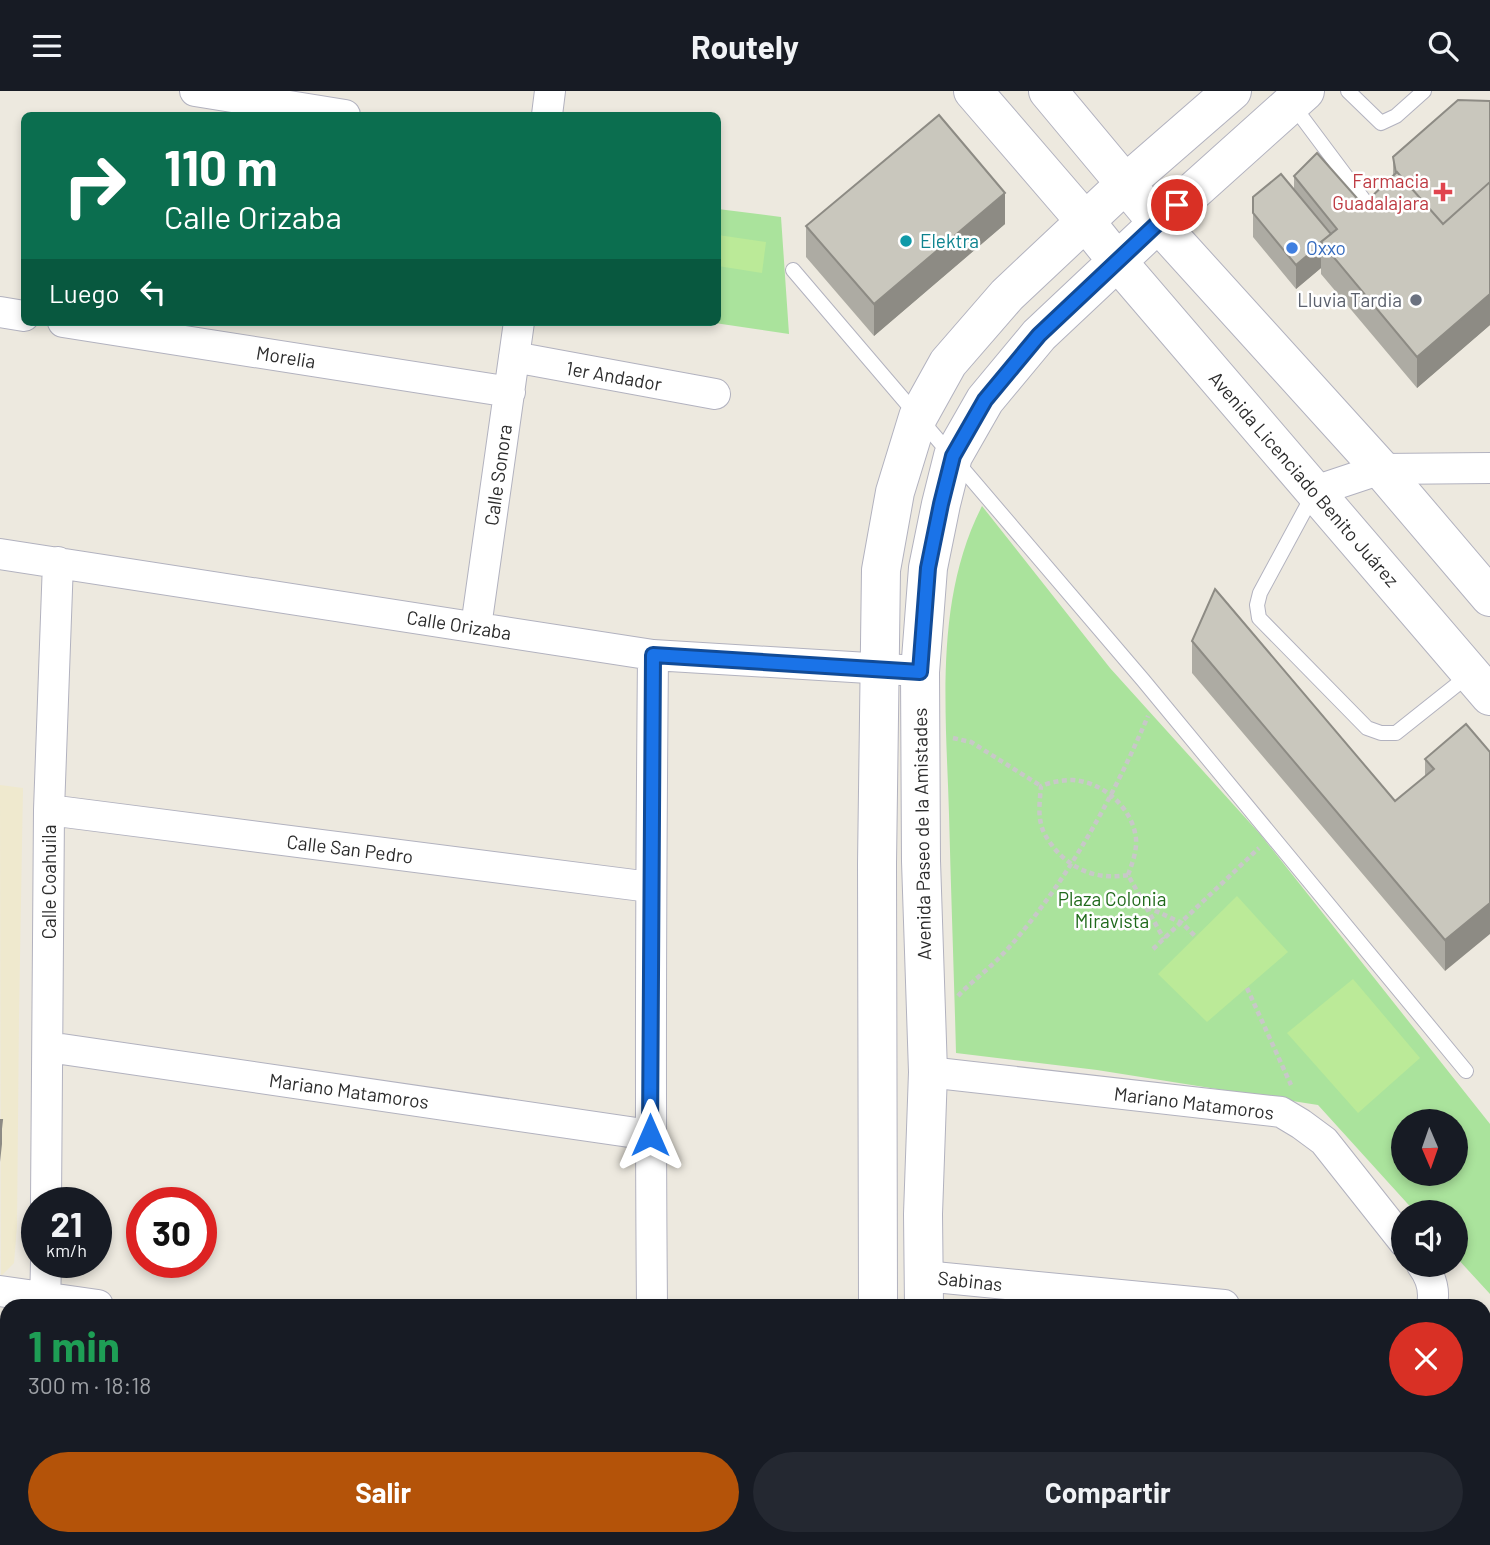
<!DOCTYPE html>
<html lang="es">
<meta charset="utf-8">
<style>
body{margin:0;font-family:Barlow,sans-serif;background:#242831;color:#f1f3f6;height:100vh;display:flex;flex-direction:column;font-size:26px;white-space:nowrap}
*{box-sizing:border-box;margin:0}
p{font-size:23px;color:#9ea1a6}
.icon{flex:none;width:38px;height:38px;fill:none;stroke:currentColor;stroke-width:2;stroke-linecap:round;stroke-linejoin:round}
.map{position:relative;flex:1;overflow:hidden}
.panel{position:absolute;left:0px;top:1208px;width:1491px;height:247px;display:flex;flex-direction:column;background:#171b24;border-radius:21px 21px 0 0;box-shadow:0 4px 10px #0003}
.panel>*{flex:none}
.banner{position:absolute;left:21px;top:21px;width:700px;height:214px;border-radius:10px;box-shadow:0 4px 10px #0003;background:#0b6e4f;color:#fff;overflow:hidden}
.needle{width:46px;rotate:178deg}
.tools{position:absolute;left:1391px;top:1018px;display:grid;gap:14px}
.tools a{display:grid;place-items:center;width:77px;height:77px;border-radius:50%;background:#171b24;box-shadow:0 4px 10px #0003;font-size:35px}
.speed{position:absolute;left:21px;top:1096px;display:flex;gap:14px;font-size:35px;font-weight:700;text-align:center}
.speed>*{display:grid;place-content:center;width:91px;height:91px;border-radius:50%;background:#171b24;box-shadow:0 4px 10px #0003;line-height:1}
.speed small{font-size:18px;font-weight:400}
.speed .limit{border:10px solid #d22;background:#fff;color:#111}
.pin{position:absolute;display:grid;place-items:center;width:60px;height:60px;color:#fff;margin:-30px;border:4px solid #fff;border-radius:50%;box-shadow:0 2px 7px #0007}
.me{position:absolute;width:77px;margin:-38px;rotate:0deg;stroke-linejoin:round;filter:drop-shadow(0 0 5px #0008)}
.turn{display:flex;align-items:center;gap:24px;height:147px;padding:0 28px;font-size:32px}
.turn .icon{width:91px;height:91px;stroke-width:2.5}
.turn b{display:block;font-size:49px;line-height:60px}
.then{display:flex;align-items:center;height:66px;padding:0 28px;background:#0003;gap:14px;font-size:26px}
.round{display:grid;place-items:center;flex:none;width:74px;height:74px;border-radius:37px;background:#242831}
.head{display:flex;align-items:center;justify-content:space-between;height:119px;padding:0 28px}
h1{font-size:42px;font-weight:700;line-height:52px;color:#1e9e55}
.primary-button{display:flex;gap:14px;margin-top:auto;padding:14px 28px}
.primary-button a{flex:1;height:80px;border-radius:42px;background:#b45309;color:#fff;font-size:28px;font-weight:700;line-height:80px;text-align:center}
.primary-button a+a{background:#242831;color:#f1f3f6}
header{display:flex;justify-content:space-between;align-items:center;height:91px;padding:0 28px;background:#171b24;font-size:32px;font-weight:700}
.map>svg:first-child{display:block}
.education{fill:#efe9ce}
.green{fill:#aae39c;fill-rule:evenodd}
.pitch{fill:#bbea98}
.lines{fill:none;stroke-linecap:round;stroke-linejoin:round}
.lane-casing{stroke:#b2b2bf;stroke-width:16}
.street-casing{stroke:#b2b2bf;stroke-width:32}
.secondary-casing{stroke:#b2b2bf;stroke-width:40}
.path{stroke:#c8c8c8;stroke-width:4.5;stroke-dasharray:5 3.5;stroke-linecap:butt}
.lane{stroke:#fff;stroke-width:14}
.street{stroke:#fff;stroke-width:30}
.secondary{stroke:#fff;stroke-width:38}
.wall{fill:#adaba3}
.shaded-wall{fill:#8d8b84}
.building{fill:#c9c7bd;stroke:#8d8b84;stroke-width:2}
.route-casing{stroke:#114b97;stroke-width:18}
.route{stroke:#1a73e8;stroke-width:12}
.health-dot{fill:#e0444e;stroke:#fff;stroke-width:2.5}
.culture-dot{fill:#0f9aa8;stroke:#fff;stroke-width:2.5}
.shop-dot{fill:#3f7fe0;stroke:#fff;stroke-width:2.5}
.worship-dot{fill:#6b7280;stroke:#fff;stroke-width:2.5}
.labels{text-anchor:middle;stroke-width:5;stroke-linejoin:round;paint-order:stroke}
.health-label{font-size:19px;fill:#be3a42;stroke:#fff;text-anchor:end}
.culture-label{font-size:19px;fill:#0d838f;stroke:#fff;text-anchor:start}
.shop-label{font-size:19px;fill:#366cbe;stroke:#fff;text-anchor:start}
.worship-label{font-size:19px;fill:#5b616d;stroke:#fff;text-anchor:end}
.street-label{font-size:19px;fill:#2c2c2c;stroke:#fff}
.park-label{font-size:19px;fill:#206a1b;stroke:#fff}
</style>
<header><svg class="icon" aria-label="menu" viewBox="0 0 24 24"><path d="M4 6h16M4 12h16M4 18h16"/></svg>Routely<svg class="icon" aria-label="search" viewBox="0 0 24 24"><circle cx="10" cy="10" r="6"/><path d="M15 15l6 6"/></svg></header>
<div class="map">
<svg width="1490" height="1454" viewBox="0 0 1490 1454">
<rect width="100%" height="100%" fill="#ede9df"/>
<path class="education" d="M0 694 23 697 19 924 17 1136 14 1172 1 1185Z
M0 1233 7 1235V1447H45V1454H0Z"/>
<path class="green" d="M718 118 781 126 789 243 708 231H718Z
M982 415 1110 577 1260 743 1490 1033V1203L1456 1166V1122H1416L1318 1014 1097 979 956 962C954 883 951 803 949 723 946 620 934 509 982 415ZM1404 1031H1456V1083H1404Z"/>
<path class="pitch" d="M718 144 766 151 762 182 718 175Z
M1237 805 1288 861 1207 931 1158 883Z
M1353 888 1420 967 1358 1022 1287 942Z"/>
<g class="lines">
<g class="lane-casing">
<path id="lane" d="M1348 0 1381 32 1396 25 1424 0
M1292 13 1369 116
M793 179 1143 589 1466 980
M1314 402 1260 502 1257 514 1259 527 1367 637 1381 642H1396L1469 584"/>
</g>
<g class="street-casing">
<path id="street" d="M195 0 345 24
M547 24 550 0
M0 221 24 225
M63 231 510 301
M514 266 715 303
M1315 400 1381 378 1490 377
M0 463 653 564 901 579
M476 536 519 231
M49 719 650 796
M48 956 650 1044
M928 981 1281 1021 1301 1033 1324 1050 1404 1151
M46 1111 49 719 58 471
M1422 1174C1431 1186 1435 1200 1432 1214
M924 1185 1224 1214
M0 1200 98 1214
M45 1214 46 1171
M652 1214C650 998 651 781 653 564
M72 1447 112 1454
M653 1447V1454
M1413 1447 1426 1454
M42 1454V1447"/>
</g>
<g class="secondary-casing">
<path id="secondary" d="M973 0 1085 130 1117 170 1490 605
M1048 0 1158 132 1381 378 1490 506
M878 1214 877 773 881 479 895 401 918 326 948 272 1007 204 1125 93 1232 0
M924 1214 923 1123 928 981 921 770 920 581 928 477 941 413 953 365 985 309 1039 244 1158 132 1305 0
M879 1447V1454
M925 1447V1454"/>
</g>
<path class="path" d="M953 647 971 651 1041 695
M1128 784C1099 789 1073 780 1054 757 1049 750 1043 743 1041 733 1038 721 1040 707 1041 695 1051 691 1062 689 1073 689 1103 691 1133 717 1136 748 1137 760 1132 773 1128 784L1164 848
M1147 816 1182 832 1196 846
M1153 858 1259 757
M1247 897 1291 994
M958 905C970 892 985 881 997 869 1006 860 1014 851 1022 841 1074 778 1116 700 1148 625"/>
<use href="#lane" class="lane"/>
<use href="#street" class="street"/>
<use href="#secondary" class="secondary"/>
</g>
<path class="wall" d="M1490 10V234L1417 297 1321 183V177L1296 198 1253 146V106L1294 99V85L1363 114 1393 85V66Z
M1005 133 874 245 806 166V135Z
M1192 550 1395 710 1425 686V668L1466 633 1445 880 1192 582Z
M0 1285 7 1286V1316L4 1350 0 1349Z
M954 1447H981V1454H954Z"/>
<path class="shaded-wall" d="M1005 102V133L874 245V213Z
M1321 153V177L1296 198V174Z
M1490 203V234L1417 297V266Z
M1490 812V843L1445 880V849Z
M2 1029V1053L0 1071V1047Z
M7 1292V1316L4 1350V1326Z"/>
<path class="building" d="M1458 9 1490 10V91L1443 133 1397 81 1396 82 1393 66Z
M939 24 1005 102 874 213 806 135Z
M1317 62 1363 114 1397 81 1443 133 1490 91V203L1417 266 1321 151 1337 138 1294 85Z
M1281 83 1331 143 1321 151 1322 152 1296 174 1253 122V106Z
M1215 498 1395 710 1434 678 1425 668 1466 633 1490 661V812L1445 849 1192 550Z
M0 1029H2L0 1047Z
M0 1285 7 1286 4 1326 0 1325Z"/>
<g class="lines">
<g class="route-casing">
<path id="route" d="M650 1044 653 564 920 581 928 477 941 413 953 365 985 309 1039 244 1177 114"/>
</g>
<use href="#route" class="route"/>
</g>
<path class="health-dot" d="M1439.5 90.5h7v7h7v7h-7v7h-7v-7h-7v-7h7z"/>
<circle class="culture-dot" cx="906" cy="150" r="7"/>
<circle class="shop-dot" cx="1292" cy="157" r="7"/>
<circle class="worship-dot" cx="1416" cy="209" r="7"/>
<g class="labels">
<g class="health-label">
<text x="1429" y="97">Farmacia<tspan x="1429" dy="22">Guadalajara</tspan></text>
</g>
<g class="culture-label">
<text x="920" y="157">Elektra</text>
</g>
<g class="shop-label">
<text x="1306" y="164">Oxxo</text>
</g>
<g class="worship-label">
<text x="1402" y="216">Lluvia Tardia</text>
</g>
<g class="street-label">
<text transform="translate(286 266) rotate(9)" y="7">Morelia</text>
<text transform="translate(614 285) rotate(10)" y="7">1er Andador</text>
<text transform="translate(498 384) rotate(-82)" y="7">Calle Sonora</text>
<text transform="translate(1304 388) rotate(49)" y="7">Avenida Licenciado Benito Juárez</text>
<text transform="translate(459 534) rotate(9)" y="7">Calle Orizaba</text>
<text transform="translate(922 743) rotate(-91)" y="7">Avenida Paseo de la Amistades</text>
<text transform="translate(350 758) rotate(7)" y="7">Calle San Pedro</text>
<text transform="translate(49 791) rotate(-90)" y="7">Calle Coahuila</text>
<text transform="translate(349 1000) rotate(8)" y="7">Mariano Matamoros</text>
<text transform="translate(1194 1012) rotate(7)" y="7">Mariano Matamoros</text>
<text transform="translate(970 1190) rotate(6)" y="7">Sabinas</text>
</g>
<g class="park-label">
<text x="1112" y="815">Plaza Colonia<tspan x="1112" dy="22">Miravista</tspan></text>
</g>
</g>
</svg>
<div class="tools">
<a><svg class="needle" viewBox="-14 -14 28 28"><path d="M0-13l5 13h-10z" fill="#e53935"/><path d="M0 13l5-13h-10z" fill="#9ea1a6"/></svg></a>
<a><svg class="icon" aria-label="sound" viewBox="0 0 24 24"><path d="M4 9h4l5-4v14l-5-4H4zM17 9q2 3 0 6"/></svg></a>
</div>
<div class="speed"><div>21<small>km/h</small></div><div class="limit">30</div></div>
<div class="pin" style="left:1177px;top:114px;background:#d93025"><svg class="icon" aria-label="arrive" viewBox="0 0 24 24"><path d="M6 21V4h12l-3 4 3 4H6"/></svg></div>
<svg class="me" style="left:650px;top:1044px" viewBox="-20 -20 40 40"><path d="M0-17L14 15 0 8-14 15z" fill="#1a73e8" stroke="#fff" stroke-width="4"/></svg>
<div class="banner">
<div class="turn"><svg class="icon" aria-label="right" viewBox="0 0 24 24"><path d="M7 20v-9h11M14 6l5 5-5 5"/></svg><div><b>110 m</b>Calle Orizaba</div></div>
<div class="then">Luego<svg class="icon" aria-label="left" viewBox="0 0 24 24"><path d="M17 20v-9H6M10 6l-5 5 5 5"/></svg></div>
</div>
<section class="panel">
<div class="head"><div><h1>1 min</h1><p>300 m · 18:18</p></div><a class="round" style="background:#d93025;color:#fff"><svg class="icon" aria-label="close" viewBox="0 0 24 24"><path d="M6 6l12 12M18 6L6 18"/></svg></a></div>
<div class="primary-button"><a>Salir</a><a>Compartir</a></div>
</section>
</div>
